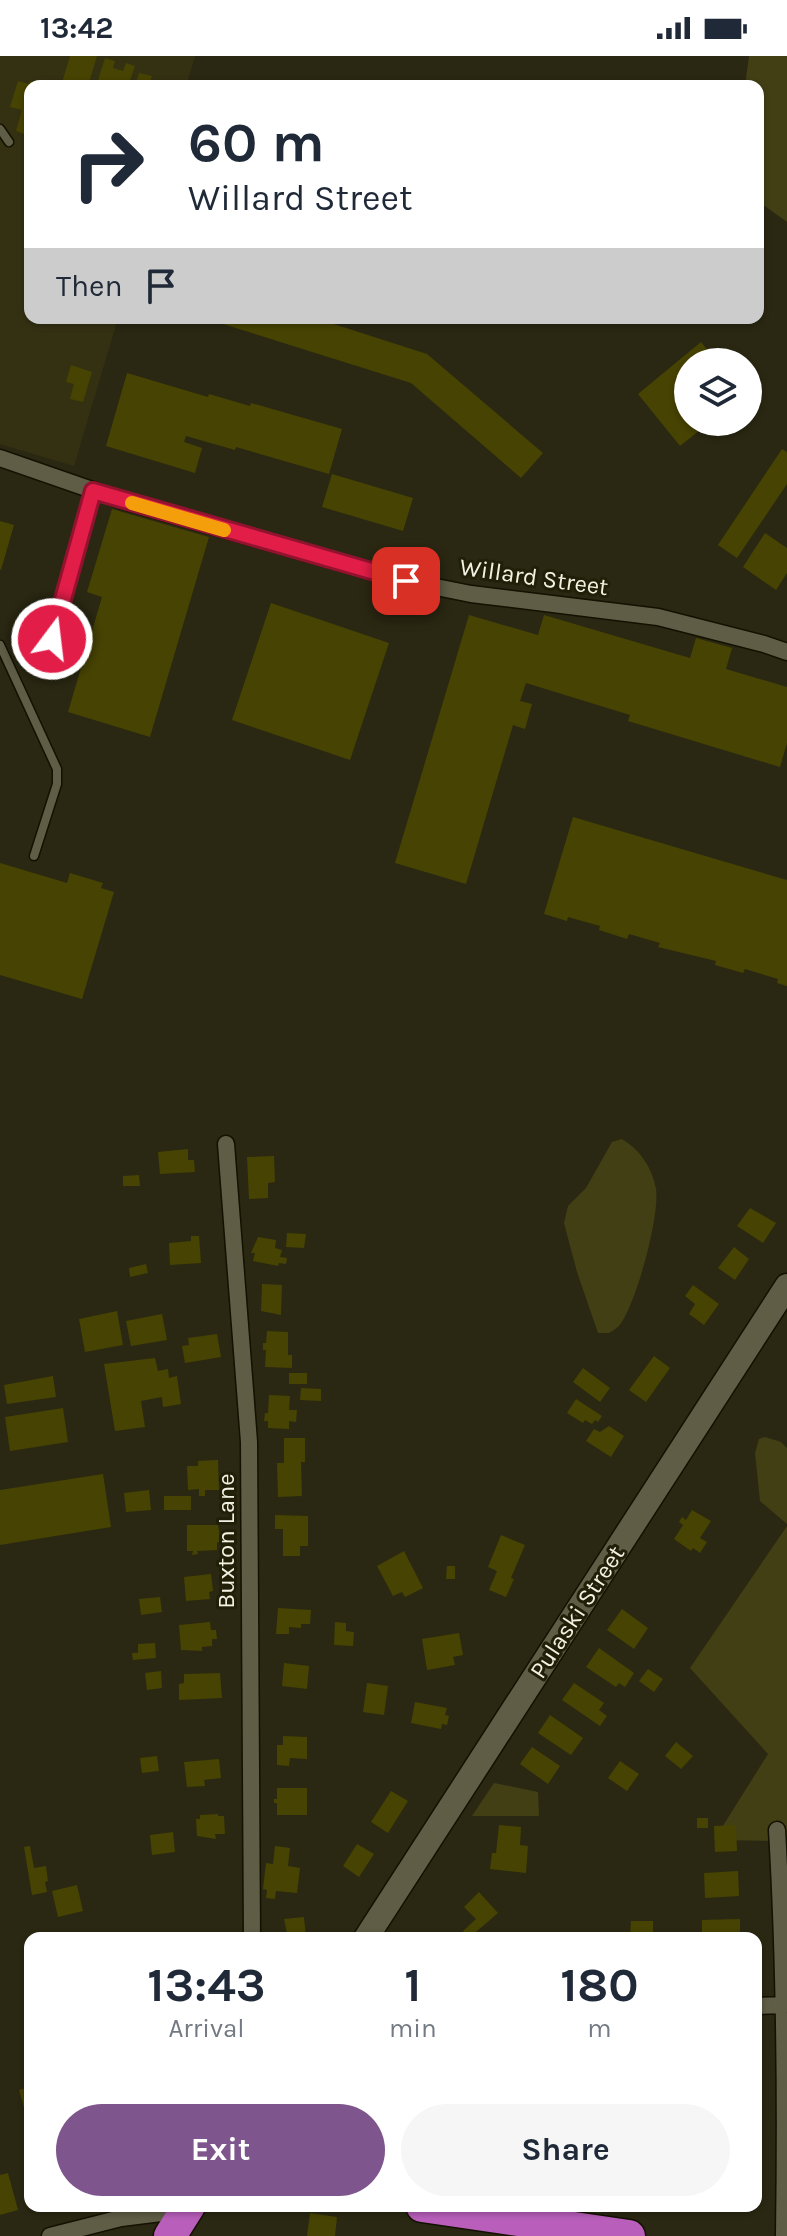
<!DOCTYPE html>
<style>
body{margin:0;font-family:Karla,sans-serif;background:#f6f6f7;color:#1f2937;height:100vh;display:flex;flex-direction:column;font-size:30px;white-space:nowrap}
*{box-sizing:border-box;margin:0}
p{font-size:26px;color:#747a83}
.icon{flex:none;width:44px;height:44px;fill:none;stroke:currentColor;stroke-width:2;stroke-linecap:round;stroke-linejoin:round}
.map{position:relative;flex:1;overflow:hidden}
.drawer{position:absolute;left:24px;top:1876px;width:738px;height:280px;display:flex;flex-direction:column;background:#fff;border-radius:16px;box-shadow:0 2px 6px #0004}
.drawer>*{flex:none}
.guide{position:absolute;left:24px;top:24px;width:740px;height:244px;border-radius:16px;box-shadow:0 2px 6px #0004;background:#fff;color:#1f2937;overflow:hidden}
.controls{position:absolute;left:674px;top:292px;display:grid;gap:16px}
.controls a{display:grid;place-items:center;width:88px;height:88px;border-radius:50%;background:#fff;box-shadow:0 2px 6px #0004;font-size:40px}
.pin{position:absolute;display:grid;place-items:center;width:68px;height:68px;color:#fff;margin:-34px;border-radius:16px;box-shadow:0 4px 12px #0006}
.me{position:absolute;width:88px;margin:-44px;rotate:15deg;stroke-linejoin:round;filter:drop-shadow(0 0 6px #0008)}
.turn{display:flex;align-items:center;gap:28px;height:168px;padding:0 32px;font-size:36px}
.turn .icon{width:104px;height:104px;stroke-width:2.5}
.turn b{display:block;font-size:56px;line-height:68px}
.then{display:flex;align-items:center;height:76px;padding:0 32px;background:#0003;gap:16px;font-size:30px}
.eta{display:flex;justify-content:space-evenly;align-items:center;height:136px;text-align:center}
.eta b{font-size:48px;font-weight:700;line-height:56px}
.cta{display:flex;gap:16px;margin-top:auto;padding:16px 32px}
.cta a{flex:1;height:92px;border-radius:48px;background:#7e558c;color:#fff;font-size:32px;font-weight:700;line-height:92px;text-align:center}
.cta a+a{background:#f6f6f7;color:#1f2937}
.status{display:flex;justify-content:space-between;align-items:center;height:56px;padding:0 40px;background:#fff;direction:ltr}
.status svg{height:22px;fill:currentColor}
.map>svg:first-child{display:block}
.built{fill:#343113}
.green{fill:#423f15}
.building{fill:#474302}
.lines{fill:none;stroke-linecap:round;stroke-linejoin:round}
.lane-casing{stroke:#131100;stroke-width:11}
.street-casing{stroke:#131100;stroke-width:19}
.secondary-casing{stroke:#131100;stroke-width:27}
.highway-casing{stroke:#131100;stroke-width:35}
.lane{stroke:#5f5d45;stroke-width:8}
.street{stroke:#5f5d45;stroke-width:16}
.secondary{stroke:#5f5d45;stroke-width:24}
.highway{stroke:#b95fbb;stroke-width:32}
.route-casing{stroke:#92132f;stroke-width:20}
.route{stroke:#e11d48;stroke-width:14}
.slow{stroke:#f59e0b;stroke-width:14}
.labels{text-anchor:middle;stroke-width:6;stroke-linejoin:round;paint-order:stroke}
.street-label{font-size:24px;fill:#f2f2e3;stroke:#211f08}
</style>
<div class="status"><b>13:42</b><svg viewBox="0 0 49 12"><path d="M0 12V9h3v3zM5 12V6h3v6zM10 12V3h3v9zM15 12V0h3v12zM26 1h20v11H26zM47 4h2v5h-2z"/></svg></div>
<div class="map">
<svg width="787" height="2180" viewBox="0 0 787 2180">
<rect width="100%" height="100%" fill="#2a2812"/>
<path class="built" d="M0 0H195L186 30H30V262H118L74 410 0 388Z"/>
<path class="green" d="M749 0H787V166L758 145V30H745Z
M622 1083C640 1094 652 1111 656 1133 660 1160 636 1249 619 1270 616 1273 612 1275 609 1277H598L577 1216 564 1167 568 1150 586 1132 612 1086Z
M765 1381 781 1386 787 1392V1468L760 1445 755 1397 759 1383Z
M787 1470V1785L714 1784 768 1698 690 1612Z
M494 1727 538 1736 539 1760H472Z"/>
<path class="building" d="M70 0H97L88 30H61Z
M105 2 115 5 113 12 123 15 126 7 135 10 128 30H116L98 24Z
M139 17 152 20 149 30H135Z
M18 25 29 28 30 25 46 29 30 30V68L27 79 16 75 22 54 10 51Z
M315 262 427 298 543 397 521 422 411 327 207 263Z
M701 286 717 306H688V366H710L680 390 638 338Z
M71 309 92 316 83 346 70 343 74 328 66 326Z
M127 317 208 341 209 338 250 350 251 347 342 373 329 418 236 391 235 394 186 380 184 386 202 392 195 417 106 390Z
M782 393 787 396V428L737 502 718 489Z
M332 418 413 442 403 475 322 451Z
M112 453 209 481 150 681 68 656 102 541 87 536Z
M0 465 14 469 1 514 0 513Z
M765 477 787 492V517L776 534 743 511Z
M271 547 389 587 350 704 232 664Z
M469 559 538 579 544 559 690 602 696 582 732 592 726 613 787 631V687L780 711 628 665 630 659 526 627 520 645 532 648 525 673 513 669 466 828 395 807Z
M573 761 787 824V930L777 927 778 923 745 913 743 917 715 909 716 905 658 891 660 887 629 878 627 883 599 874 600 870 568 861 567 865 544 858Z
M0 807 67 827 70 817 103 827 101 832 114 836 82 943 0 919Z
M188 1093V1104H194L195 1116 160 1118 158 1096Z
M274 1100 275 1126 268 1127V1142L249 1143 247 1101Z
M139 1119 140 1130H123V1120Z
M750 1152 776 1167 763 1187 737 1170Z
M287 1177 306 1178 304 1192 286 1191Z
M191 1180H199L201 1207 170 1209 169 1187 191 1185Z
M258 1181 276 1184 275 1192 282 1194 280 1201 287 1202 286 1208 279 1207 278 1210 253 1205 255 1197H251Z
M734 1191 749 1203 735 1224 718 1212Z
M146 1208 148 1217 130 1221 129 1212Z
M262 1228 282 1229 281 1259 261 1255Z
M693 1229 719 1248 704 1269 689 1258 695 1248 685 1240Z
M117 1255 123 1289 85 1296 79 1263Z
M162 1258 167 1284 131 1290 126 1265Z
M267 1275 288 1276V1299H292V1312L265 1311 266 1294H263V1287H266Z
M217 1278 221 1301 185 1307 182 1290 189 1289 188 1282Z
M654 1300 670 1312 646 1346 629 1334Z
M155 1302 158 1315 168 1313 169 1322 177 1320 181 1348 163 1351 162 1341 141 1345 145 1371 115 1375 104 1308Z
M583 1312 610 1332 600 1346 573 1326Z
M289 1317H307V1328H289Z
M53 1320 56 1341 7 1348 4 1329Z
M301 1332 321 1333V1345L300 1344Z
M269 1339 290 1340 289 1354H297L296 1366 289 1365V1373L268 1372V1365H264L265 1357H268Z
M576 1343 602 1360 598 1366 595 1364 592 1368 585 1364 583 1367 567 1357Z
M63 1352 68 1386 10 1395 5 1361Z
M609 1370 624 1380 611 1401 586 1385 594 1373 600 1376Z
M284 1382H305V1406H301L302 1440 278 1441 277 1407H284Z
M218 1404 219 1434H205V1440H199V1433L188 1434 187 1410H198V1405Z
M103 1418 111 1471 0 1489V1434Z
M149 1434 151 1454 126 1456 124 1437Z
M164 1440H191V1454H164Z
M692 1454 711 1465 700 1482 707 1486 700 1497 693 1492 691 1495 674 1483 683 1469 679 1466 682 1461 686 1464Z
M275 1459 308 1460V1490H300V1500H283V1473H275Z
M187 1469H218L221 1487 217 1486V1494L197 1495 198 1498 192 1499 193 1495H187Z
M501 1479 525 1489 511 1522 514 1523 506 1541 489 1534 497 1515 488 1511Z
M404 1495 423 1532 405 1541 402 1536 393 1540 377 1510Z
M447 1510H455V1523H446Z
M211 1518 213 1535 209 1536 210 1543 186 1545 184 1521Z
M160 1541 162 1556 141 1559 139 1543Z
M278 1552 311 1554 310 1568H301V1572L289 1571V1578H276Z
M622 1553 648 1572 634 1593 607 1574Z
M210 1566 211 1574H216L217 1583H212V1590L202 1591V1595L181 1594 179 1569Z
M335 1566 346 1567V1575L354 1576 353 1590 334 1589Z
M459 1577 463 1599 453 1601 455 1609 427 1614 422 1583Z
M155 1587 156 1602 133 1604 132 1597H138V1588Z
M599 1592 634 1617 625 1631 619 1627 616 1631 586 1611Z
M284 1607 309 1610 307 1633 282 1630Z
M648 1613 663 1623 654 1636 639 1625Z
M161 1615 162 1632 147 1634 145 1617Z
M220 1617 222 1642 179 1644V1628L184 1627V1618Z
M367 1627 388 1630 384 1659 363 1656Z
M574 1627 604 1647 599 1654 607 1660 600 1670 562 1644Z
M415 1646 447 1652 445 1659 449 1660 447 1669 442 1668 441 1673 411 1667Z
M550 1659 583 1682 571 1699 538 1677Z
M283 1680 307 1681V1703L290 1702 289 1710 277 1709V1689H283Z
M676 1686 693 1700 681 1713 665 1700Z
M532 1691 560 1710 548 1728 520 1708Z
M157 1700 159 1715 142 1717 140 1702Z
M219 1703 221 1722 204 1724 205 1730 187 1731 184 1706Z
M620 1705 639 1718 627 1735 608 1722Z
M277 1732H307V1759H277V1747H274V1743H277Z
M391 1735 408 1745 388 1777 371 1766Z
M218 1758V1760H224L225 1778H215L216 1783 197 1780 196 1763H200V1759Z
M697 1762H708V1772H697Z
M499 1769 521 1771 520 1789 528 1790 526 1817 490 1813 492 1797H496Z
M736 1769 737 1795 715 1796 714 1770Z
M173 1776 175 1796 152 1799 150 1779Z
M357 1788 374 1798 359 1821 343 1810Z
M30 1790 34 1812 46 1810 48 1825 45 1826 47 1836 32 1839 24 1791Z
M275 1790 290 1792 288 1810 300 1812 297 1837 276 1835 275 1843 266 1842 267 1834 263 1833 266 1807 273 1808Z
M738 1815 739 1840 705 1842 704 1817Z
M77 1829 83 1855 58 1861 52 1835Z
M479 1836 498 1857 469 1882 463 1875 476 1863 464 1851Z
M304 1861 306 1882H288L284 1863Z
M740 1863V1882H702V1864Z
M631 1865H653V1882H630Z
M30 2031V2069H29L19 2034Z
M8 2117 18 2154 0 2159V2119Z
M310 2157 337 2161 335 2180H307Z"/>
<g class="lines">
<g class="lane-casing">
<path id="lane" d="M0 73 9 86
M52 583 93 435
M0 589 57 713V728L34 800"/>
</g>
<g class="street-casing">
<path id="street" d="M0 402 121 444 406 525 471 538 658 561 764 588 787 596
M226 1088 249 1386 252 1882
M777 1774C785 1910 786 2044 784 2180
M756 1950 785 1949
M50 2180 121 2162 185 2154"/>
</g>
<g class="secondary-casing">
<path id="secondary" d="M366 1882 787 1230"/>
</g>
<g class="highway-casing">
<path id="highway" d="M422 2150 629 2180
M170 2180 189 2150"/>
</g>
<use href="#lane" class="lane"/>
<use href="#street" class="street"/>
<use href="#secondary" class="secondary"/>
<use href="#highway" class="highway"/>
</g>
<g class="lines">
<g class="route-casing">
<path id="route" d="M52 583 93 435 406 525"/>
</g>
<use href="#route" class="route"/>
<path class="slow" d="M132 447 224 474"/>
</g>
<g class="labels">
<g class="street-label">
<text transform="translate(534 521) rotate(8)" y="8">Willard Street</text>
<text transform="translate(226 1485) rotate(-90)" y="8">Buxton Lane</text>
<text transform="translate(577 1556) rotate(-57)" y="8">Pulaski Street</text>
</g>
</g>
</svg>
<div class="controls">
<a><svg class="icon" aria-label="layers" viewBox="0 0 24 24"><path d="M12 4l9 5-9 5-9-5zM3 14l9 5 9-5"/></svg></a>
</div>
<div class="pin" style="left:406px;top:525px;background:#d93025"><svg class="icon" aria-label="arrive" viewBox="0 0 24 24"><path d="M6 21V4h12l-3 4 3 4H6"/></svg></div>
<svg class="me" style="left:52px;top:583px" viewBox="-20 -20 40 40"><circle r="17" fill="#e11d48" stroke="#fff" stroke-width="3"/><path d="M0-11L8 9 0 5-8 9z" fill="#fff"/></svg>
<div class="guide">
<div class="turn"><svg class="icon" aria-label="right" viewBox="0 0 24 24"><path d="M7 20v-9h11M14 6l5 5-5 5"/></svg><div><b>60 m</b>Willard Street</div></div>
<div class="then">Then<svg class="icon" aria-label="arrive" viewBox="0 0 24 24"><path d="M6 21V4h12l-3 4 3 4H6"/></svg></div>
</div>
<section class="drawer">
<div class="eta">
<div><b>13:43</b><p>Arrival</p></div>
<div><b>1</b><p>min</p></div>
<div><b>180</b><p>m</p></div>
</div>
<div class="cta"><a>Exit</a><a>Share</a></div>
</section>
</div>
